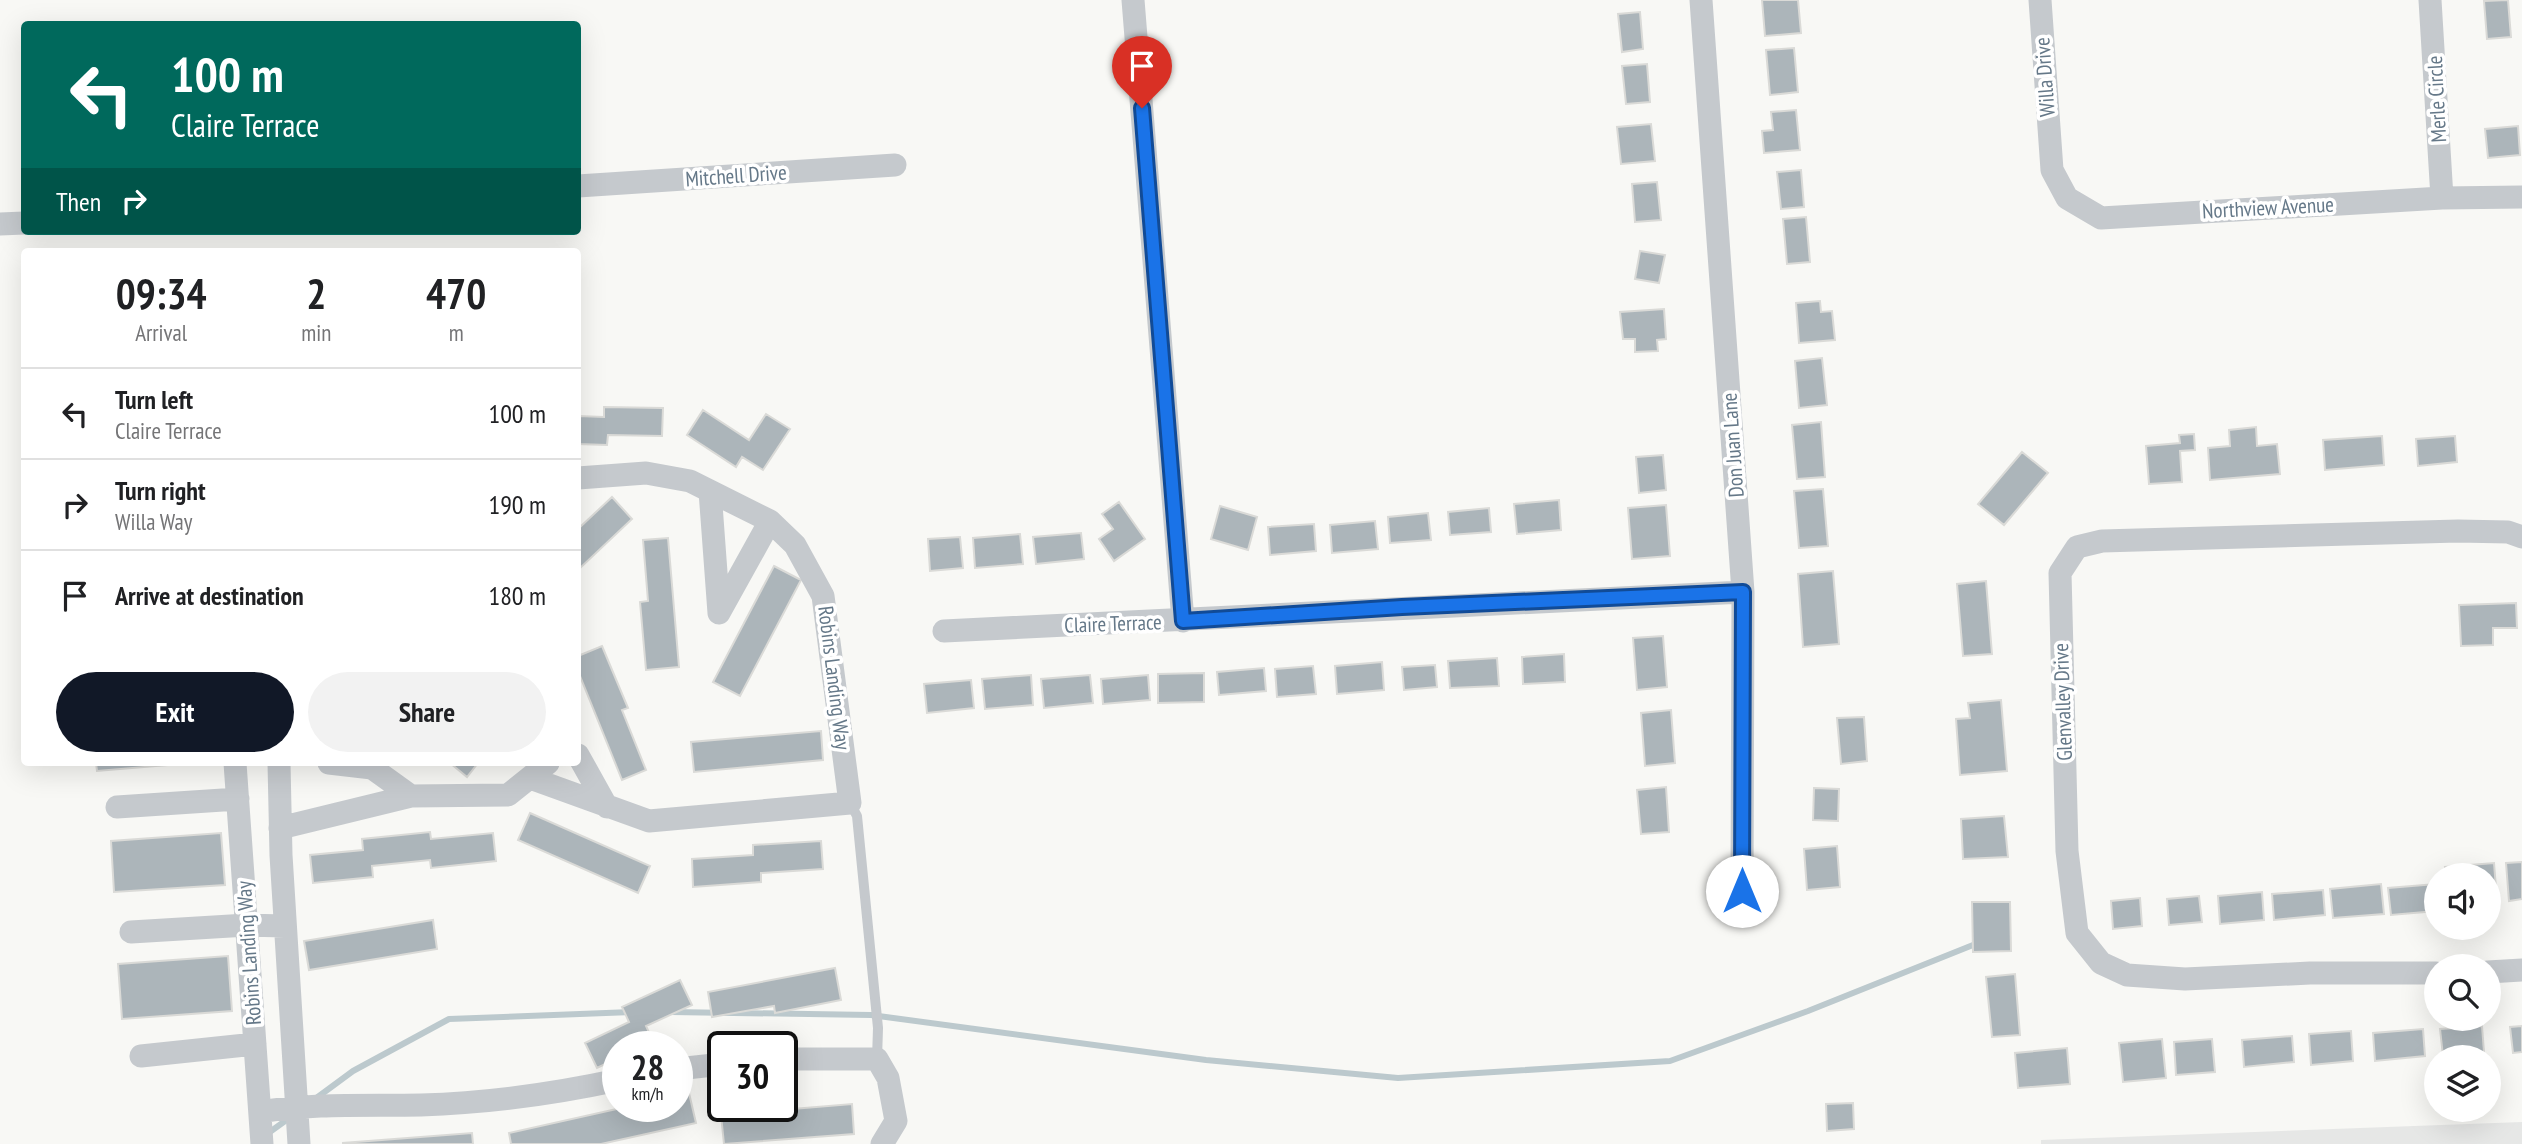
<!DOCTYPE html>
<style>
body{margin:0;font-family:"PT Sans Narrow",sans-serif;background:#f2f2f2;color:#202124;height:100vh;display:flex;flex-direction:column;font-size:26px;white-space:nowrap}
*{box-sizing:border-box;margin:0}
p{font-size:23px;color:#757577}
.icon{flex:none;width:38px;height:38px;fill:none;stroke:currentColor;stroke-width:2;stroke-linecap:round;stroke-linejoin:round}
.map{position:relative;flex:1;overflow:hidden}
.details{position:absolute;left:21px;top:248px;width:560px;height:518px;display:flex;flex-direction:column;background:#fff;border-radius:7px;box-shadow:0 7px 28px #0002}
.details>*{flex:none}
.banner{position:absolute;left:21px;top:21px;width:560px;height:214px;border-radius:7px;box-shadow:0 7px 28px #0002;background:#00695c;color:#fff;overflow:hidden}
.fabs{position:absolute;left:2424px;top:863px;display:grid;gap:14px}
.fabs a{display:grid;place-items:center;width:77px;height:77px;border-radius:50%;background:#fff;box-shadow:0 7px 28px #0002;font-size:35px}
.speed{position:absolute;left:602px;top:1031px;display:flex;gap:14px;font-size:35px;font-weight:700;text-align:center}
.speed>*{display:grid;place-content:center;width:91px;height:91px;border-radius:50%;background:#fff;box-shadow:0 7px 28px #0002;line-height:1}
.speed small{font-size:18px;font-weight:400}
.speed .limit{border:4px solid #111;border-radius:10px;background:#fff;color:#111}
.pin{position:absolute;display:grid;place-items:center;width:60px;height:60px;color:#fff;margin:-72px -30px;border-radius:50% 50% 50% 0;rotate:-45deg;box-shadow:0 0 7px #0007}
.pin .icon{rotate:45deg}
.me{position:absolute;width:77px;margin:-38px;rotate:0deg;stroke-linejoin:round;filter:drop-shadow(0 0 5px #0008)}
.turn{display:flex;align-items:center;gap:24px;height:147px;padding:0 35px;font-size:32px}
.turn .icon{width:91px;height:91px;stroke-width:2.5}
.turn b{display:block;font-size:49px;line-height:60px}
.then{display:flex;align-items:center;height:66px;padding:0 35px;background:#0003;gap:14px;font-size:26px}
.eta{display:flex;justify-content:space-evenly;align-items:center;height:119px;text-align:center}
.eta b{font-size:42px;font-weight:800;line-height:49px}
.cta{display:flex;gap:14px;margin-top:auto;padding:14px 35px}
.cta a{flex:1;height:80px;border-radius:42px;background:#111827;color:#fff;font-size:28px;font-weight:800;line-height:80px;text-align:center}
.cta a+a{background:#f2f2f2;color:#202124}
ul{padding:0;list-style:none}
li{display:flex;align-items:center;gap:21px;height:91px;padding:0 35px;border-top:2px solid #e0e0e0}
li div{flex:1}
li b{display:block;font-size:26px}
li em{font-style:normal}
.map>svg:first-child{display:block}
.built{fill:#e6e7e6}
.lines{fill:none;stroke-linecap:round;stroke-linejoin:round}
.stream{stroke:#bcc9cd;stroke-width:6}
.building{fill:#acb5ba;stroke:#dadad7;stroke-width:2}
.lane{stroke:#c5c9cd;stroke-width:10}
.street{stroke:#c5c9cd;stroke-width:23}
.route-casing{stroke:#114b97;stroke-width:18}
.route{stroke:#1a73e8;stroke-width:12}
.labels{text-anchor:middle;stroke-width:7;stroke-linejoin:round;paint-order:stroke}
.street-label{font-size:21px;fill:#657888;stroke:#fff}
</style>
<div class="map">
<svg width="2522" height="1144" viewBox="0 0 2522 1144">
<rect width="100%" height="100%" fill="#f8f8f5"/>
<path class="built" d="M2522 1122V1144H2041V1140Z"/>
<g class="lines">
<path class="stream" d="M671 1012 871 1015 1206 1060 1398 1078 1670 1061 1808 1011 1978 943
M315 1099 353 1071 449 1019 632 1012
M267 1134 292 1116"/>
</g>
<path class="building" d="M1762 0H1798L1801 33 1765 36Z
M2508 0 2511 37 2487 39 2484 1Z
M1640 12 1643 49 1622 52 1618 14Z
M1794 48 1798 92 1770 95 1766 50Z
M1647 64 1650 102 1626 104 1622 66Z
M1796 110 1800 150 1764 153 1762 131 1773 130 1771 112Z
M1651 124 1655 161 1621 164 1617 127Z
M2518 126 2520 155 2488 158 2485 129Z
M1801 170 1804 207 1781 209 1777 172Z
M1657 182 1661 220 1635 222 1632 184Z
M1806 217 1810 262 1787 264 1783 219Z
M1640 251 1665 255 1659 283 1635 279Z
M1820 301 1821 312 1832 311 1835 340 1799 343 1796 303Z
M1664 309 1666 339 1657 340 1658 351 1635 352V339H1623L1620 312Z
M1822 358 1827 405 1799 408 1795 361Z
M604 407 663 408 662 436 608 435 607 445 578 444V416L604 417Z
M703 410 749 440 766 414 790 429 763 470 742 457 736 467 687 435Z
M1821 422 1825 477 1797 479 1792 425Z
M2256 427 2257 446 2277 444 2280 474 2210 480 2208 448 2230 446 2229 430Z
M2194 434 2195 450 2180 451 2182 482 2149 484 2146 446 2180 443 2179 435Z
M2382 436 2384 465 2325 470 2323 440Z
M2455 436 2457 462 2418 466 2416 439Z
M2022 452 2048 473 2004 525 1978 504Z
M1663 455 1666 490 1639 493 1636 457Z
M1823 489 1828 546 1799 548 1794 491Z
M612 497 632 519 578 570V529Z
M1559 500 1561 530 1517 534 1514 504Z
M1119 502 1145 539 1114 561 1099 539 1113 529 1102 514Z
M1666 505 1670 556 1632 559 1628 508Z
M1220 506 1257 517 1248 550 1211 539Z
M1489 508 1491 532 1450 535 1448 512Z
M1428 513 1431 540 1390 543 1388 517Z
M1375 521 1378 549 1332 553 1330 525Z
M1314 524 1316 551 1270 555 1268 527Z
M1081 533 1084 559 1036 564 1033 537Z
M1020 534 1023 564 975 568 973 538Z
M960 537 963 568 930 571 928 539Z
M668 538 679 667 646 670 640 602 648 601 643 540Z
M774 566 801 580 740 696 713 682Z
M1833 571 1839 644 1803 647 1798 574Z
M1986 581 1992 654 1963 656 1957 584Z
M2516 603 2517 628H2493V645L2461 646 2459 605Z
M1663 636 1667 687 1637 690 1633 638Z
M602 646 628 708 622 710 646 770 622 780 578 671V656Z
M1564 654 1565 682 1523 684 1522 657Z
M1497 658 1499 686 1450 688 1448 661Z
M1382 662 1384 690 1337 694 1335 666Z
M1435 665 1437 687 1404 690 1402 667Z
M1313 666 1316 694 1277 697 1275 669Z
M1264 668 1266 691 1219 695 1217 672Z
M1204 673V702L1158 703V674Z
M1031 675 1033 705 985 709 982 679Z
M1090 675 1093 703 1044 708 1041 679Z
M1148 675 1150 700 1103 704 1101 679Z
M971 680 974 708 927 713 924 684Z
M2001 700 2007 771 1960 775 1956 719 1970 718 1968 703Z
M1671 710 1675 763 1645 766 1641 713Z
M1864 717 1867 761 1841 764 1837 718Z
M821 731 823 760 694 772 691 742Z
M96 763H192L97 771Z
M450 763H478L467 777Z
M1666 787 1669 832 1641 834 1637 790Z
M1814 788 1839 789 1838 821 1813 820Z
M530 813 650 866 638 893 518 840Z
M2004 816 2008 857 1963 859 1961 819Z
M430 832 431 839 493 833 496 861 431 868 430 860 372 866 373 877 313 883 310 855 363 850 362 839Z
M221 833 225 885 114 892 111 841Z
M821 841 823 869 761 873V882L693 887 692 859 753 855V845Z
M1837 846 1840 887 1807 890 1804 849Z
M2522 862V899L2509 901 2506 863Z
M2494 863 2497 901H2488V875H2446L2445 867Z
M2381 884 2384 914 2333 918 2330 889Z
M2436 884V911L2391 915 2388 888Z
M2323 890 2325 915 2274 920 2272 894Z
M2262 892 2264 920 2220 924 2218 896Z
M2199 896 2202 922 2169 925 2167 899Z
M2140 898 2142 926 2113 929 2111 901Z
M1972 902H2010L2011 951 1973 952Z
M433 920 437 949 309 970 304 941Z
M228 956 232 1011 122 1019 118 964Z
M835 968 841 1000 775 1013 774 1006 712 1017 708 992Z
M2015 974 2020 1035 1992 1037 1986 977Z
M680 980 692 1005 646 1026 653 1041 642 1046H618V1058L597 1068 585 1043 629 1022 622 1007Z
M2482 1026 2484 1052 2443 1056 2440 1029Z
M2522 1026V1052L2513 1053 2510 1027Z
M2423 1029 2425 1056 2375 1061 2373 1033Z
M2351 1031 2353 1061 2311 1065 2309 1034Z
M2292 1036 2294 1062 2244 1067 2242 1040Z
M2162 1039 2166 1078 2123 1082 2119 1043Z
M2212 1039 2215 1072 2176 1075 2174 1042Z
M2067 1048 2070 1084 2018 1088 2015 1053Z
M689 1093 696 1123 601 1144H511L509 1133 630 1106H677V1096Z
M1853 1103 1854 1129 1827 1131 1826 1104Z
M852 1104 854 1134 724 1144 721 1115Z
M472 1133 473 1144H343V1143Z"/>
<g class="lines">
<path class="lane" d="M850 803 857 816 878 1028 877 1059"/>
<path class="street" d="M1133 0 1183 621
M1701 0 1743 592 1742 891
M2040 0 2052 170 2067 198 2101 218 2442 198 2522 197
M2430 0 2442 198
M578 186 895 165
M0 224 24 223
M710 491 719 613
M719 613 770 521
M944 631 1743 592
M578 755 607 807
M235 763 262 1144
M279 763 281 855 299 1144
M329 763 372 768 411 796
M530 778 649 821 850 803 823 596 795 545 770 521 690 481 646 473 578 478
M117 807 238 799
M280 828 411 796 508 795 548 763
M131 932 247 925 285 926
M2488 972 2522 970
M2436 973H2310L2185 979 2127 975 2101 963 2077 933 2067 851 2060 573 2077 547 2102 541 2458 531 2508 532 2522 537
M141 1056 255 1044
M782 1059H877L888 1078 896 1121 882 1144
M677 1069 723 1064
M260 1112C314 1103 367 1106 421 1105 487 1103 553 1094 618 1080"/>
</g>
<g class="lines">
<g class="route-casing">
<path id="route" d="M1142 108 1183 621 1402 607 1743 592 1742 891"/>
</g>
<use href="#route" class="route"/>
</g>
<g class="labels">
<g class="street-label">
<text transform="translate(2045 77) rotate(-94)" y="7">Willa Drive</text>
<text transform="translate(2437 99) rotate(-93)" y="7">Merle Circle</text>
<text transform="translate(736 176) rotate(-4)" y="7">Mitchell Drive</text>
<text transform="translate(2268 208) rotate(-3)" y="7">Northview Avenue</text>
<text transform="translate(1733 445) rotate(-94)" y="7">Don Juan Lane</text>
<text transform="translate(1113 624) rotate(-2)" y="7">Claire Terrace</text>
<text transform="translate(834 678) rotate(83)" y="7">Robins Landing Way</text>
<text transform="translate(2063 702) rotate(-92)" y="7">Glenvalley Drive</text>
<text transform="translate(249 953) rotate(-94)" y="7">Robins Landing Way</text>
</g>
</g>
</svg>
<div class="fabs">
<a><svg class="icon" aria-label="sound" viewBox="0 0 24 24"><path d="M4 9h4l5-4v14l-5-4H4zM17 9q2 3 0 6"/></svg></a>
<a><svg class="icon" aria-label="search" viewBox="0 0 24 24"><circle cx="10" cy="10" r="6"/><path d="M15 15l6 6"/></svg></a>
<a><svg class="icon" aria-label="layers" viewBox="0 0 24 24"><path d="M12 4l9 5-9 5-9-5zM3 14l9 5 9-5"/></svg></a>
</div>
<div class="speed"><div>28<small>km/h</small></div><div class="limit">30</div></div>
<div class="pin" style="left:1142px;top:108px;background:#d93025"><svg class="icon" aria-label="arrive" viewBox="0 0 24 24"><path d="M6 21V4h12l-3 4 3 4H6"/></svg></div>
<svg class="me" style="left:1742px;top:891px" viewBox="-20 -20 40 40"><circle r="19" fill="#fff"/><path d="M0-13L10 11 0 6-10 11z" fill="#1a73e8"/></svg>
<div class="banner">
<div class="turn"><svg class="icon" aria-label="left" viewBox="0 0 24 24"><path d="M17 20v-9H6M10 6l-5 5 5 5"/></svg><div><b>100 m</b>Claire Terrace</div></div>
<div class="then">Then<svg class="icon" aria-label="right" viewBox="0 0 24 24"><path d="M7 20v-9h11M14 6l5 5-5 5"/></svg></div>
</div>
<section class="details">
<div class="eta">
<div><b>09:34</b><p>Arrival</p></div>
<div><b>2</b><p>min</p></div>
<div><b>470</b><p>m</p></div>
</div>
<ul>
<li><svg class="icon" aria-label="left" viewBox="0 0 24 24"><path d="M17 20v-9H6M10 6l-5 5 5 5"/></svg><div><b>Turn left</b><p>Claire Terrace</p></div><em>100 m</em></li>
<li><svg class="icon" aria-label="right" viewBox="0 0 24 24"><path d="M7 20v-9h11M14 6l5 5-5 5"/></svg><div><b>Turn right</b><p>Willa Way</p></div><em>190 m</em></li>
<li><svg class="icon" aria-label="arrive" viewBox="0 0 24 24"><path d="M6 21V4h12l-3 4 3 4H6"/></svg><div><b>Arrive at destination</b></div><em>180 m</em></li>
</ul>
<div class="cta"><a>Exit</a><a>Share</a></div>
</section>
</div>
